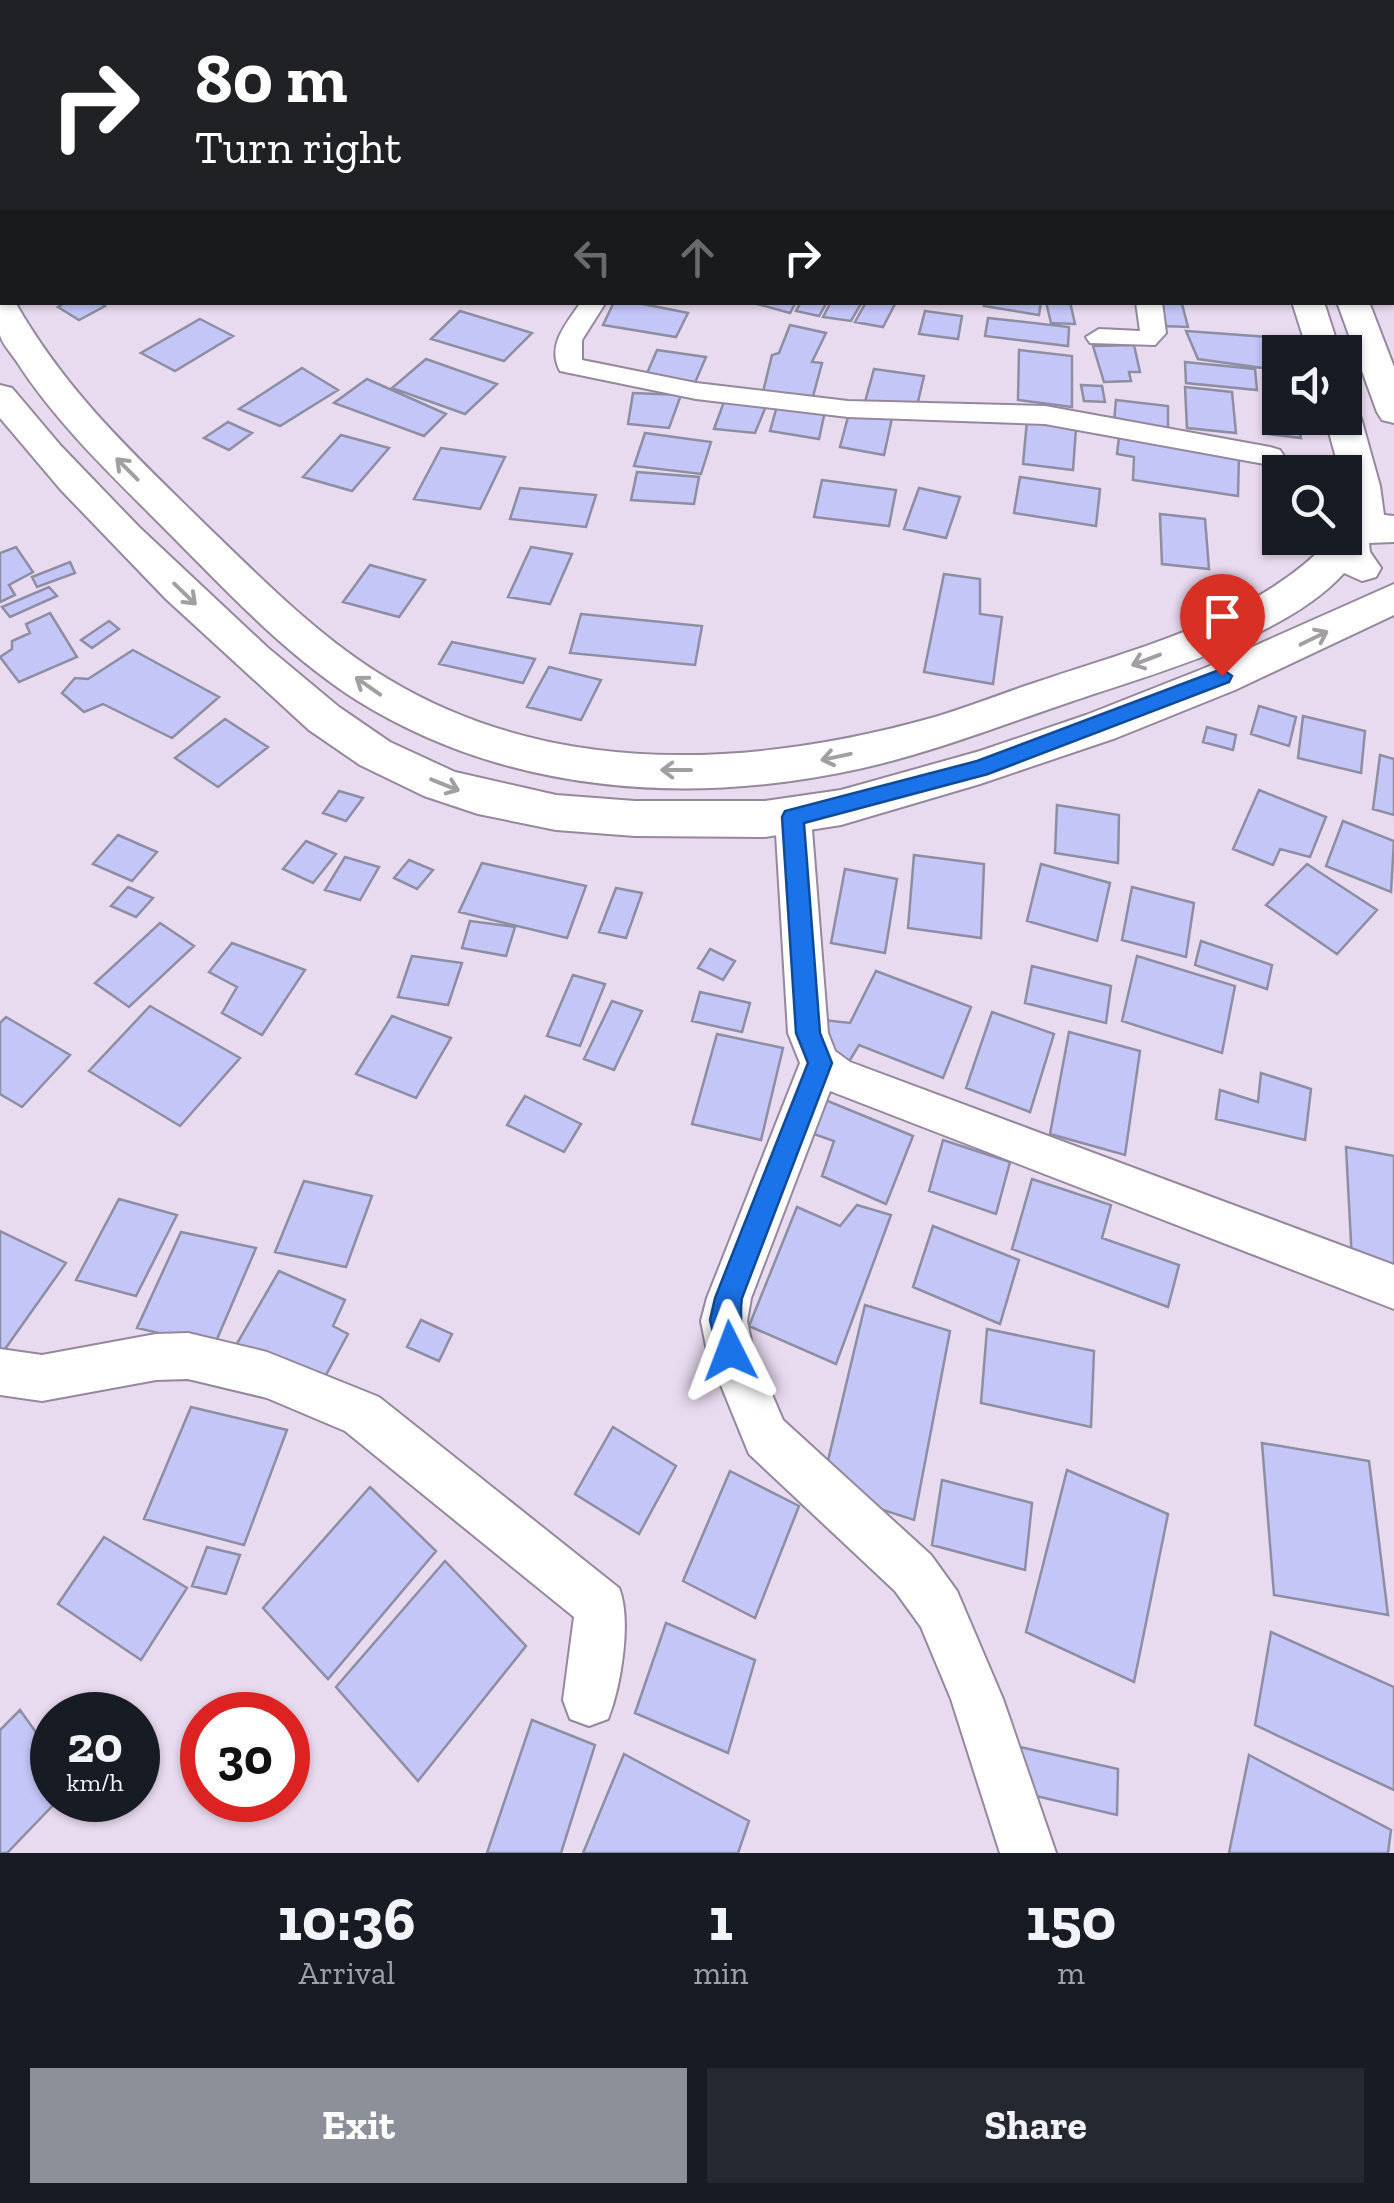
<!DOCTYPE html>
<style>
body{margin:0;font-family:"Zilla Slab",serif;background:#242831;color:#f1f3f6;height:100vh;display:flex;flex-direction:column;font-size:38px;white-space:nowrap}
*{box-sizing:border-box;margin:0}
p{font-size:32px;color:#9ea1a6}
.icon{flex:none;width:55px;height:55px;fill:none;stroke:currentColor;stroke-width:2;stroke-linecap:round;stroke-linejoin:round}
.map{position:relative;height:1853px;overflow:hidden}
.side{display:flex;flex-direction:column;background:#171b24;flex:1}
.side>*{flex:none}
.top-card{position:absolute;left:0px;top:0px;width:1395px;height:305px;box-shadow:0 2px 8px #0004;background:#202124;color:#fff;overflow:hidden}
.controls{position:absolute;left:1262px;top:335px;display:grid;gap:20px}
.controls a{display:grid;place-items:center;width:100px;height:100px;border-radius:0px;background:#171b24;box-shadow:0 2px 8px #0004;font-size:50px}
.speed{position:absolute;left:30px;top:1692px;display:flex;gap:20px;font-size:50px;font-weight:700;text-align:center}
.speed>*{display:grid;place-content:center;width:130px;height:130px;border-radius:50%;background:#171b24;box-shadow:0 2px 8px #0004;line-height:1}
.speed small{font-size:25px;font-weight:400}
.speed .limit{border:15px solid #d22;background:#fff;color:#111}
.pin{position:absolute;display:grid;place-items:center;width:85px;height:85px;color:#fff;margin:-102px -42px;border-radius:50% 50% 50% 0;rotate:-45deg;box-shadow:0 0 10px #0007}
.pin .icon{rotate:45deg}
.me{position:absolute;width:110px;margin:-55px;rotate:357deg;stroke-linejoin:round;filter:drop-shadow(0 0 8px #0008)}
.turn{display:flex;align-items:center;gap:35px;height:210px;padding:0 30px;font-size:45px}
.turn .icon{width:130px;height:130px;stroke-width:2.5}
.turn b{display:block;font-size:70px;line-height:85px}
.lanes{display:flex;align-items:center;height:95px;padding:0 30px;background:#0003;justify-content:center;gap:50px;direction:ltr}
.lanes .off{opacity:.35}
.eta{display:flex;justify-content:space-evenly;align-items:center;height:170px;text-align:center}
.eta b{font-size:60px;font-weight:700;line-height:70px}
.cta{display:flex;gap:20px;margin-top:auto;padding:20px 30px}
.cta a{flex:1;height:115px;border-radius:0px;background:#8c9099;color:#fff;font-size:40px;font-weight:700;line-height:115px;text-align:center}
.cta a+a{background:#242831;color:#f1f3f6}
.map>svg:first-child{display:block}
.building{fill:#c5c6f8;stroke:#8d8ea3;stroke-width:2.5}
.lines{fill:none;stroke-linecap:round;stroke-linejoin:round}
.minor-casing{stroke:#95889c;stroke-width:4}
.tertiary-casing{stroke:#95889c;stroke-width:4}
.minor{fill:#fff;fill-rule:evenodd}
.tertiary{fill:#fff;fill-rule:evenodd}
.oneway{stroke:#a19fa2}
.route{fill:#1a73e8;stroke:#114b97;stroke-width:2.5}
</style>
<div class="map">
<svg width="1394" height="1853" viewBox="0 0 1394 1853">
<rect width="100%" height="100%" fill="#e8daef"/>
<path class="building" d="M66 302H100L105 306 79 320 58 307Z
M614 302H633L688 313 676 337 603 325Z
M750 302H796L790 313Z
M801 302H827L819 316 796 311Z
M831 302H862L851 321 823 317Z
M866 302H896L883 327 855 322Z
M985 302H1041L1039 315 984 306Z
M1046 302H1070L1075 324 1051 323Z
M1156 303 1182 304 1188 327 1162 326Z
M460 311 532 333 504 361 431 339Z
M925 311 962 316 958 339 919 334Z
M988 318 1069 327 1068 346 985 336Z
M200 319 233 336 175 371 141 353Z
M790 325 826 333 812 362 822 363 812 400 763 392 772 355 779 353Z
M1186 331 1268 337 1277 370 1198 359Z
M1134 345 1140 372H1129L1131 381 1104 382 1093 346Z
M657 350 706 357 694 385 645 378Z
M1019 350 1072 356V407L1018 400Z
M426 359 497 384 465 414 392 388Z
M1185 362 1255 369 1257 390 1186 383Z
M302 368 338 390 280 426 239 409Z
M874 369 924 376 916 410 865 402Z
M367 379 446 414 424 436 334 403Z
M1081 385 1102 386 1105 402 1084 401Z
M1185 387 1232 392 1236 433 1187 428Z
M633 393 681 395 669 428 628 424Z
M725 399 766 406 755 433 714 429Z
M1116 400 1168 406V432L1114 422Z
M777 406 825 411 819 439 770 431Z
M849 413 892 418 884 455 840 447Z
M1027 420 1076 428 1073 470 1023 464Z
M1267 421 1299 425 1301 438 1269 434Z
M228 422 252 433 229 450 204 438Z
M645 433 711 442 701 474 634 466Z
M341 435 389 448 352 491 303 477Z
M1119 437 1239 454 1238 496 1133 480 1134 457 1117 454Z
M441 448 505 457 480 509 414 499Z
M637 472 699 477 694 504 631 500Z
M1020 477 1100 489 1096 526 1014 513Z
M822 480 896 490 889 526 814 517Z
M520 488 596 495 586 527 510 519Z
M919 488 960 497 946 538 904 529Z
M1160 514 1205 519 1209 569 1162 564Z
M16 547 33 572 9 585 15 595 0 602V553Z
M531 547 572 554 550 604 508 597Z
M70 562 75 573 37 587 32 577Z
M370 565 425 580 399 617 343 602Z
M944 574 980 579V614L1002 617 993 684 924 672Z
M49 587 57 596 10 617 2 607Z
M50 613 77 657 19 682 0 657 12 649V641L30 633 26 624Z
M581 614 702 626 695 665 570 653Z
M109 621 119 629 92 648 81 640Z
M452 642 535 659 523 683 439 664Z
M133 650 219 697 172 738 103 704 84 712 62 693 75 678 88 679Z
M549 667 601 680 581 720 527 707Z
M1259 706 1296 717 1289 746 1251 734Z
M1303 716 1365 731 1361 773 1298 758Z
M225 719 268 747 218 787 175 758Z
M1207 727 1236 735 1233 750 1203 742Z
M1380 755 1394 759V815L1373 809Z
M1259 790 1326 817 1310 857 1280 849 1273 865 1233 849Z
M339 791 363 798 346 821 323 813Z
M1057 805 1119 815 1118 863 1055 853Z
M1343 821 1394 841 1391 892 1326 866Z
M118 835 157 852 132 881 93 864Z
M306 841 336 854 313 883 283 869Z
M914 855 984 864 981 938 908 928Z
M345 857 379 867 360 900 325 890Z
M409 860 433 870 417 889 394 878Z
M482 863 586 886 567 938 459 912Z
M1041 864 1110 883 1097 941 1027 921Z
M1307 864 1377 910 1337 954 1266 905Z
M845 869 897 879 885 953 831 943Z
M128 887 153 898 136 917 111 906Z
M1132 887 1194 903 1186 957 1122 940Z
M616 888 642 893 626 938 599 932Z
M470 921 515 927 506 956 462 948Z
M160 923 194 946 129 1007 95 983Z
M1201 941 1272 965 1267 989 1195 965Z
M232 943 305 970 262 1035 222 1013 237 987 209 972Z
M710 949 735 961 723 980 698 968Z
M412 956 462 963 448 1005 398 997Z
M1137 956 1235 986 1222 1053 1122 1021Z
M1032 966 1111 986 1106 1023 1025 1003Z
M876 971 971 1007 943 1078 859 1045 847 1065 815 1044 824 1020 850 1023Z
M573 975 605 984 580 1046 547 1036Z
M700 992 750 1003 742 1032 692 1021Z
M612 1001 642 1011 614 1070 584 1059Z
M150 1006 240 1058 180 1126 89 1071Z
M992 1012 1054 1034 1030 1112 966 1088Z
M392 1016 451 1038 416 1098 356 1074Z
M6 1017 70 1055 22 1107 0 1094V1023Z
M1069 1032 1140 1051 1125 1155 1050 1134Z
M717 1034 783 1048 761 1140 692 1124Z
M1261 1073 1311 1089 1305 1140 1216 1119 1220 1090 1258 1102Z
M525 1096 581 1124 564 1152 507 1125Z
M818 1097 913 1136 886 1204 822 1176 834 1141 808 1132Z
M943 1140 1010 1162 996 1214 929 1191Z
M1346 1147 1394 1156V1270L1352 1261Z
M1032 1179 1111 1205 1102 1238 1179 1265 1168 1307 1012 1249Z
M304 1181 372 1196 346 1267 275 1252Z
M119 1199 177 1215 136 1296 76 1280Z
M857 1205 891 1215 836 1364 749 1326 797 1207 840 1226Z
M933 1226 1019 1260 1000 1324 913 1287Z
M0 1231 66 1263 0 1356Z
M181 1232 256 1248 214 1346 137 1328Z
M279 1271 345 1300 333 1326 348 1334 320 1386 235 1347Z
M865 1305 950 1331 914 1520 821 1490Z
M421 1320 452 1334 439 1361 407 1347Z
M987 1329 1094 1351 1091 1427 981 1403Z
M191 1407 287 1430 244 1545 144 1519Z
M613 1427 676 1466 639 1534 575 1494Z
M1262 1443 1369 1461 1388 1615 1274 1595Z
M1067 1470 1168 1514 1134 1682 1026 1632Z
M730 1471 799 1506 755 1618 683 1581Z
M942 1480 1032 1503 1025 1570 932 1545Z
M370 1487 436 1551 328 1679 263 1608Z
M104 1537 187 1588 141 1660 58 1604Z
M207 1547 240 1555 226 1594 192 1586Z
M445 1561 526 1646 418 1781 336 1687Z
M666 1623 755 1660 728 1753 635 1713Z
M1271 1632 1394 1687V1790L1255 1725Z
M20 1710 52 1755V1800H58L7 1853H0V1730Z
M532 1720 595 1745 561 1853H487Z
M1020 1747 1118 1769 1117 1815 1019 1792Z
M624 1754 749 1821 738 1853H583Z
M1249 1755 1391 1830 1388 1853H1229Z"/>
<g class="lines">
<g class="minor-casing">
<path id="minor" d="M683 0H707L709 2H685Z
M0 57H2V69H0Z
M1392 126H1394V140H1392Z
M581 302H606L582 340V360L696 383 848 401 1045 406 1270 447 1280 450 1284 456 1280 462 1270 465 1045 424 848 417 696 399 560 371C546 345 567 323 581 302Z
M1136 302H1162L1166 333 1155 345 1090 343 1086 337 1099 329 1140 331Z
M793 803 806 807 811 817 828 1033 835 1051 850 1062 1394 1265V1309L830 1091 751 1298 747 1321 753 1350 783 1420 931 1555 957 1591 1003 1699 1056 1853H1000L951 1699 921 1627 895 1591 749 1454 707 1351 701 1321 707 1298 800 1063 788 1033 775 817 780 807Z
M188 1333 267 1352 379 1397 619 1588C632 1619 621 1687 608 1719L589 1726 570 1719 563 1700 574 1617 345 1431 267 1398 188 1379 156 1380 42 1401 0 1395V1349L42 1355 156 1334Z"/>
</g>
<g class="tertiary-casing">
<path id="tertiary" d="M1209 0H1233V2H1209Z
M1244 0H1268V2H1244Z
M0 294 2 302H15C68 395 136 456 211 530 266 583 322 640 388 679 554 779 754 768 935 717 969 707 1003 693 1037 682 1140 647 1256 620 1332 538H1345V472H1340L1325 418H1345V408L1355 410 1361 418 1380 486 1384 515 1394 516V542L1369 543 1370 552 1381 568 1376 577 1362 581 1344 573C1286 638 1152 674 1070 702 1002 725 934 752 863 768 692 806 510 795 358 701 279 651 215 578 149 513 102 466 53 418 17 362 12 354 2 344 0 335 0 323 0 306 0 294Z
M1292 302H1324L1340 352H1308Z
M1337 302H1369L1394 367V423L1382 420 1377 412Z
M0 385 12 388 61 446 139 527 267 647 339 707 390 742 455 772 556 795 635 801H765L841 790 980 751 1086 715 1205 668 1394 584V615L1235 690 1116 738 980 784 841 825 765 837 635 836 556 830 478 814 424 796 360 765 309 730 166 599 61 490 0 418Z"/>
</g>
<use href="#minor" class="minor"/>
<use href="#tertiary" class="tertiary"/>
</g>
<defs><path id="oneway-shaft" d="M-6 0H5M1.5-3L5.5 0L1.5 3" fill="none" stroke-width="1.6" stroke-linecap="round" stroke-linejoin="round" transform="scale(2.5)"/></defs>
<g class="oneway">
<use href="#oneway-shaft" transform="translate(127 469) rotate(-135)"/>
<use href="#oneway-shaft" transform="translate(185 594) rotate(44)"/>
<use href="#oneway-shaft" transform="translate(1314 638) rotate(-26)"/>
<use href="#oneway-shaft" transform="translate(1146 660) rotate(159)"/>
<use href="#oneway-shaft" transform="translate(368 686) rotate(-145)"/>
<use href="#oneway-shaft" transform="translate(836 757) rotate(168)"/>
<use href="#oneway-shaft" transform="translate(676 770) rotate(180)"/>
<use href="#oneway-shaft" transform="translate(445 785) rotate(22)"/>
</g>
<path class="route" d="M1222 669 1232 676 1229 682 988 774 804 823 820 1033 832 1063 742 1298C738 1319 746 1345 740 1361L730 1365 720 1361 710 1320 715 1298 808 1063 796 1033 782 817 785 811 977 761Z"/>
</svg>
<div class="controls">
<a><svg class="icon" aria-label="sound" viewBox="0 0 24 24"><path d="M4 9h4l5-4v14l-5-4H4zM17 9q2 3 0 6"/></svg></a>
<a><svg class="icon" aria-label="search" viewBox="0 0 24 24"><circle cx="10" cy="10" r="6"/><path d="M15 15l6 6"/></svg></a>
</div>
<div class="speed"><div>20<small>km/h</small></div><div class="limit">30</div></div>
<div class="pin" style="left:1222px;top:676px;background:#d93025"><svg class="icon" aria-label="arrive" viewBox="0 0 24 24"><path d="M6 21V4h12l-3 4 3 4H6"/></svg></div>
<svg class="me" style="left:730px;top:1351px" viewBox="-20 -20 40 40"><path d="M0-17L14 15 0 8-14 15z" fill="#1a73e8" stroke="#fff" stroke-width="4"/></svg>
<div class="top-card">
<div class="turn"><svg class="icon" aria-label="right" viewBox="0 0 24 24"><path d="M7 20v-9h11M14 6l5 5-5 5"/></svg><div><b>80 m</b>Turn right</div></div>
<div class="lanes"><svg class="icon off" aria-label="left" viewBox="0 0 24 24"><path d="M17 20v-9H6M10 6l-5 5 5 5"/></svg><svg class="icon off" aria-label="ahead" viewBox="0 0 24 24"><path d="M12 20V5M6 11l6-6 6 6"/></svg><svg class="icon" aria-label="right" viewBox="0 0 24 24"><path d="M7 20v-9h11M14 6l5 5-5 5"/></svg></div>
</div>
</div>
<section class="side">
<div class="eta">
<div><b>10:36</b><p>Arrival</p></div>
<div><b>1</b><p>min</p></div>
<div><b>150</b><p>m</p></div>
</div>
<div class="cta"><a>Exit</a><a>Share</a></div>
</section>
